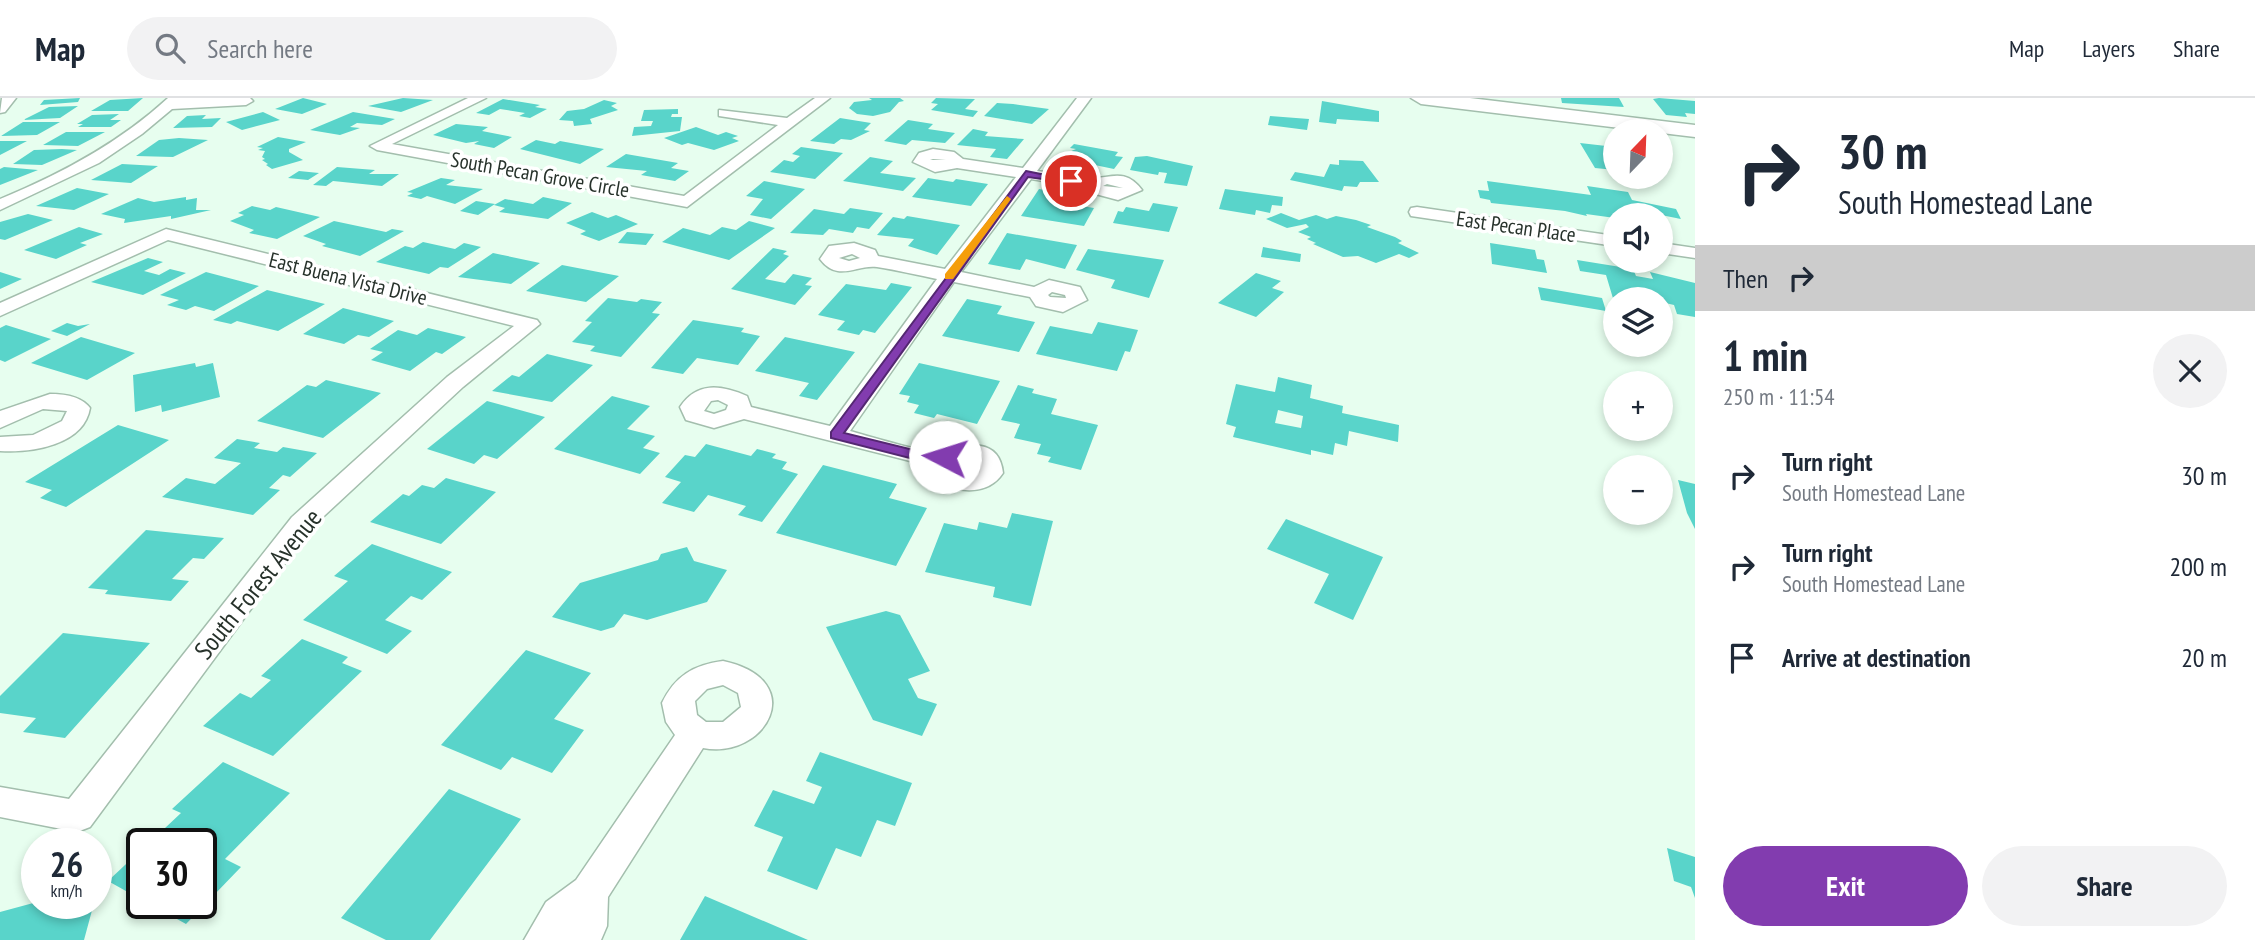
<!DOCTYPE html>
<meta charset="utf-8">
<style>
body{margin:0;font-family:"PT Sans Narrow",sans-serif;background:#f2f2f3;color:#1f2937;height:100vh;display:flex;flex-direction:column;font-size:26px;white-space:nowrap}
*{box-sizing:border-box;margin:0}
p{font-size:23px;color:#747a83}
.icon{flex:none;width:38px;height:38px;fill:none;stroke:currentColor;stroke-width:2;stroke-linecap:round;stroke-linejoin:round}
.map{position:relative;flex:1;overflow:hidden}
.drawer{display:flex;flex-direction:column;background:#fff;width:560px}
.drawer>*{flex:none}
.guide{background:#fff;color:#1f2937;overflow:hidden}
.needle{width:46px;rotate:23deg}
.tools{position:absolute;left:1603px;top:21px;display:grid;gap:14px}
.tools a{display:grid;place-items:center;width:70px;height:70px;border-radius:50%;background:#fff;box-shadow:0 4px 10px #0003;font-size:35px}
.speed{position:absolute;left:21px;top:730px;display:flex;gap:14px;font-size:35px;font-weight:700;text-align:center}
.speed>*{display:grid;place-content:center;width:91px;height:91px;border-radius:50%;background:#fff;box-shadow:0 4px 10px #0003;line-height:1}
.speed small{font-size:18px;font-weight:400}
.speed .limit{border:4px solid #111;border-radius:10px;background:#fff;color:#111}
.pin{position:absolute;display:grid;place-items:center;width:60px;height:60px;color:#fff;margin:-30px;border:4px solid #fff;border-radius:50%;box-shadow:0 2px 7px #0007}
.me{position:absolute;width:77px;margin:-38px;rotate:275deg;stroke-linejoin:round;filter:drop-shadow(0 0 5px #0008)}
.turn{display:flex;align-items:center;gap:24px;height:147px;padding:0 28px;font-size:32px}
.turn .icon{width:91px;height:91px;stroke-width:2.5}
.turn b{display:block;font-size:49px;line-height:60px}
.then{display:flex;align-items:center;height:66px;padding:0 28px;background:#0003;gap:14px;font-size:26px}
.round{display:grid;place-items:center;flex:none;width:74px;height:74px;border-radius:37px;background:#f2f2f3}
.head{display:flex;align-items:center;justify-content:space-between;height:119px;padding:0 28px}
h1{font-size:42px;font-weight:700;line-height:52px}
.cta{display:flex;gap:14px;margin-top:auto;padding:14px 28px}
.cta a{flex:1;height:80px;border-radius:42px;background:#823caf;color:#fff;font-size:28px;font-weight:700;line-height:80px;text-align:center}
.cta a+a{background:#f2f2f3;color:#1f2937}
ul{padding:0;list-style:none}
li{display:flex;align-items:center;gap:21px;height:91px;padding:0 28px}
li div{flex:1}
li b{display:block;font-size:26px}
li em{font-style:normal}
header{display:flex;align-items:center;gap:42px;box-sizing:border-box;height:98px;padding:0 35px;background:#fff;border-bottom:2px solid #e0e1e3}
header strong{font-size:33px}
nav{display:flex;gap:38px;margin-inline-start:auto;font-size:24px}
.search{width:490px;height:63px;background:#f2f2f3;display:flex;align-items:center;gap:18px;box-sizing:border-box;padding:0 24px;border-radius:38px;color:#747a83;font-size:26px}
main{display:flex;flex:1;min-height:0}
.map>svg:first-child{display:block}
.building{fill:#59d4ca;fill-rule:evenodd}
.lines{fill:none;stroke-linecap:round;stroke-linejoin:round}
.street-casing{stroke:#a3bead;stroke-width:3}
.secondary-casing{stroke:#a3bead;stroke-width:3}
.street{fill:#fff;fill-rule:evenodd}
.secondary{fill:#fff;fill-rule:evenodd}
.route{fill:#823caf;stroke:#542772;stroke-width:2}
.slow{fill:#f59e0b}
.labels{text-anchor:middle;stroke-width:7;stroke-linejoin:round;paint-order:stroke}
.far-street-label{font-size:21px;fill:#27322b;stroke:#fff}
.street-label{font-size:26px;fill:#27322b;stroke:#fff}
</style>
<header>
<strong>Map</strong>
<div class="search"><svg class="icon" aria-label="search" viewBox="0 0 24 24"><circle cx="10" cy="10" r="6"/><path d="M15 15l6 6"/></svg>Search here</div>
<nav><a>Map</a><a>Layers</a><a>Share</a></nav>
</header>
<main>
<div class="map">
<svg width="1695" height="842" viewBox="0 0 1695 842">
<rect width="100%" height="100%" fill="#e7feef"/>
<path class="building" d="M80 0 78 4 40 7 44 2Z
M143 0 128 13H91L110 2Z
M303 0 327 6 302 16 275 11Z
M403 0 433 2 401 14 368 8Z
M869 0H900L904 3 899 4 890 14 873 18 857 16 849 10 854 4 872 2Z
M936 0 975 1 965 11 978 13 973 19 931 12 938 6 931 5Z
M1561 0H1619L1624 9 1562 5Z
M1659 0 1695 3V16L1685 15 1687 19 1666 17 1653 1Z
M503 1 540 7 535 9 547 11 530 20 519 18 525 15 500 11 489 17 476 15Z
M604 2 617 5 611 8 618 12 590 21 592 26 574 28 573 23 559 22 567 13 584 11Z
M1322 3 1379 13V24L1337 21 1336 26 1319 24Z
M997 5 1013 6 1049 11 1032 26 984 18Z
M78 8 60 20 23 22 49 9Z
M678 11V16H672L671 19H682L680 33 632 38 634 29 651 28 653 23H641L644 12Z
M263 14 280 22 242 32 226 24Z
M353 14 395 21 382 27 357 25 350 29 360 30 340 37 310 32Z
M119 16 110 22H121L111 29H78L83 26H77L92 17Z
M206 17 202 21 221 20 212 29 173 30 187 18Z
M1270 18 1309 21 1307 32 1268 27Z
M840 20 871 25 864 32 870 33 851 42 841 41 834 46 810 43Z
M908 22 933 26 928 31 955 35 945 45 912 42 906 47 884 43Z
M23 24H60L37 37 1 38Z
M456 26 488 29 482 33 512 39 494 50 474 46 479 43 466 45 433 37Z
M696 29 718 37 726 34 738 38 732 40 739 43 714 52 688 45 682 47 664 40Z
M973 31 988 34 985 38 1024 41 1007 61 990 59 996 51 957 47Z
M66 34H105L78 48 43 47Z
M278 39 306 44 289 51V54L303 62 272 71 266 67 268 66 262 62 265 61 262 59 265 53 258 52 263 50 257 49Z
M179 40 208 42 173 59 136 58 159 42Z
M536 42 555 46 560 43 604 51 580 66 520 51Z
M0 43H27L0 57Z
M1580 45 1615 49V72L1595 70Z
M1074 46 1118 54 1115 58 1123 59 1114 71 1090 66 1086 71 1056 69 1069 54 1076 51 1070 50Z
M801 49 843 55 815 81 770 74 784 62 793 64 800 58 792 56Z
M62 51 77 52 42 67 13 66 34 52Z
M626 56 678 65 671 70 689 73 675 83 641 77 647 73 606 69Z
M1147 58 1193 68 1187 88 1164 85 1167 75 1159 74 1158 77 1130 72 1135 59Z
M870 59 893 63 880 75 916 80 903 93 843 83Z
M1339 62 1363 63 1379 84H1360L1357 89 1344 88 1342 93 1290 82 1295 74 1324 79 1330 66 1339 67Z
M122 66 158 68 131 85 91 82Z
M4 69 38 72 0 87V71Z
M337 69 375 72 369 76H399L382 88 333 83 326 88 313 87Z
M299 73 319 75 308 82 288 80Z
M441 80 455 82 446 87 483 91 455 106 427 98 421 101 407 98 413 95 407 94Z
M928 80 953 84 956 81 988 86 971 108 912 99Z
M764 83 805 91 771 121 750 117 763 101 746 98Z
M1487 83 1591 97 1587 88 1628 94 1632 102 1676 111 1681 121 1661 117H1615V120L1586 116 1587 118 1565 113 1491 105 1490 102 1480 100 1478 92 1489 93Z
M77 90 109 96 74 112 36 108Z
M1039 91 1062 95 1057 104 1094 110 1084 128 1021 118Z
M1225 91 1283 99 1282 108 1272 107 1270 115 1256 112 1255 117 1219 111Z
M186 99V102L197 100 196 112H211L171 121V118L124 125 125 121 101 116 138 100 154 104Z
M543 99 572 105 548 121 499 114 505 110 494 107 505 101 533 106Z
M476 103 495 106 478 117 460 113Z
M1153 105 1178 109 1169 134 1113 125 1118 113 1123 114 1126 109 1149 113Z
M252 108 270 112 276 109 320 119 277 141 249 135 254 132 230 123 244 117 238 115Z
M850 110 883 115 869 131 857 129 853 135 829 131 823 137 790 135 814 111 844 116Z
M592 114 608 120 616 117 638 126 599 143 580 136 586 133 566 125Z
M1281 115 1299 122 1316 117 1327 121 1336 118 1356 122 1371 127 1367 129 1395 139 1402 143 1398 145 1419 155 1409 160 1399 156 1376 165 1358 158 1343 159 1313 146 1316 145 1307 141 1311 139 1298 134 1309 129 1306 126 1287 130 1266 121Z
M28 116 53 122 5 142 0 141V124Z
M907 118 960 127 937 157 908 148 914 141 877 137 893 119 904 121Z
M334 123 386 134 392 131 404 133 360 158 322 148 326 146 303 138Z
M749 123 775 130 729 162 662 144 683 130 710 137 722 129 736 132Z
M79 129 103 136 80 145 87 147 56 161 24 152Z
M627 134 654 136 646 147 618 145Z
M1007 135 1077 147 1065 171 1026 161 1020 172 988 166Z
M423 144 455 151 464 145 481 149 448 170 440 169 429 176 376 164 405 148 413 150Z
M1490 145 1535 152 1537 161 1544 162 1547 175 1492 166Z
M1263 149 1301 156 1300 164 1261 159Z
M773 150 787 153 783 156 789 158 765 181 785 185 793 176 812 180 805 187 812 188 795 207 731 191Z
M1088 151 1164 162 1149 200 1111 190 1115 182 1076 172Z
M493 155 540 165 511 186 458 179Z
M148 160 163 164 144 173 159 177 170 171 186 175 143 197 91 184Z
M1577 162 1633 171 1636 178 1653 181 1650 174 1695 185V219L1677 216 1674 207 1661 204V201H1615V207L1606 177 1580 173Z
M562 167 619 178 586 204 526 193Z
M0 174 22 181 0 191Z
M206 174 259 188 214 213 195 208 186 212 167 207 179 202 160 197Z
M1256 175 1281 183 1272 190 1284 194 1256 219 1218 205Z
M891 185 912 189 875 235 863 232 859 237 837 232 845 223 818 217 846 186 886 192Z
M1538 189 1602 200 1606 213 1541 202Z
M267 192 325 206 278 233 237 223 231 226 213 222Z
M608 200 637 204 641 201 662 204 652 215 660 216 621 259 590 253 595 248 572 244 592 224 585 223Z
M967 201 1002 208 997 216 1035 224 1019 254 942 238Z
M343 210 394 223 369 239 358 237 344 246 303 236Z
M693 222 744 230 741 234 760 238 738 267 697 260 683 276 651 270Z
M1098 224 1138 232 1130 254 1125 253 1117 273 1036 256 1050 228 1092 236Z
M67 225 78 228 90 226 67 238 51 233Z
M6 227 51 241 5 264 0 262V230Z
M428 230 466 239 442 256 436 254 410 273 371 262 383 254 370 251 398 232 417 237Z
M81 239 135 255 87 282 31 265Z
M785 239 855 254 817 302 799 298 809 285 755 273Z
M547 256 593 267 552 304 492 293 512 277 519 279Z
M195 265 196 269 213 265 220 299 162 314 161 307 135 314 133 277Z
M919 265 1000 283 977 326 937 316 934 320 914 315 919 307 907 304 910 298 899 296Z
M1278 279 1312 287 1310 300 1343 308 1342 315 1399 327 1398 344 1349 333 1347 348 1335 345 1333 357 1311 352V357L1233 339 1236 329 1226 326 1236 286 1275 294ZM1278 312 1303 318 1301 330 1275 325Z
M326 282 381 295 323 340 257 323 307 287 316 289Z
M1018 287 1034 291 1032 295 1057 301 1051 316 1098 327 1081 372 1048 364 1051 359 1037 356 1041 346 1014 340 1020 326 1001 322Z
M612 298 650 308 627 331 655 338 643 350 660 355 640 376 554 351Z
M487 303 545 319 497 361 484 357 474 366 427 351Z
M118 327 169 342 66 409 40 400 52 392 25 384Z
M237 341 260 345 254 350 277 354 283 349 317 355 290 379 283 377 269 390 280 392 253 417 162 399 186 380 215 386 241 365 214 360Z
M706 346 751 358 757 351 776 356 772 360 787 364 782 371 798 376 762 424 738 417 746 408 708 397 694 414 662 405 681 384 665 379 685 357 695 359Z
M823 367 897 386 889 400 927 410 896 468 776 435Z
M446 380 496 394 441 446 370 424 403 396 409 398 422 387 434 390Z
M1678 382 1695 386V431L1687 415Z
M1012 415 1053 423 1031 508 993 499 995 489 925 474 944 425 977 432 979 424 1007 430Z
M1286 421 1383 459 1353 522 1314 505 1329 476 1267 451Z
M146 432 224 440 204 461 193 460 172 481 189 483 171 503 105 496 108 492 88 490Z
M372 446 452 474 422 502 411 498 385 522 412 533 387 556 303 522 348 483 334 478Z
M687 449 694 463 727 472 707 504 647 522 624 516 614 529 601 533 552 519 580 485 658 462 661 456Z
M886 513 900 517 930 573 908 581 918 600 937 606 922 638 873 622 826 529Z
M63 535 150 545 65 640 23 634 36 620 0 615V598Z
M302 541 348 559 342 565 362 573 273 658 203 628 240 595 251 600 271 582 261 578Z
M526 552 591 575 554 621 584 632 552 675 512 659 501 672 441 647Z
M820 654 912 685 895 728 877 722 861 759 836 750 817 792 767 773 783 739 754 728 773 692 814 706 822 689 806 683Z
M223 664 290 695 225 761 241 769 186 826 148 805H201V746H148L181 715 172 711Z
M449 691 521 721 430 842H386L341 820Z
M1667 750 1695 759V800L1691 789 1674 783Z
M142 751V802L108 783Z
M705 798 808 842H680Z
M37 804 58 805 56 814 94 805 84 842H0V814Z"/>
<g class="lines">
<g class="street-casing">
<path id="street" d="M2 0H16L5 14 0 15Z
M168 0H250L253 3 246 7 172 11 142 36 99 65 0 112V101C61 76 119 45 168 0Z
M468 0H486L392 46 684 98 778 27 719 18V12L787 20 815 0H830L687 109 377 52 370 48Z
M1077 0H1091L1037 73C1053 75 1070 79 1087 80 1109 82 1124 68 1142 92L1118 102 1088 94 1086 90 1031 81 961 174 1034 189 1049 182 1080 189 1087 202 1063 214 1036 208 1030 199 954 184 850 333C864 337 928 356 937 354 961 348 999 336 1003 375 988 398 958 395 936 383L930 368 744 321 714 330 686 322 680 309C697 283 722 287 747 298L751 309 830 328 937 181C917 177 897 172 877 169 857 166 838 185 820 161L829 148 854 145 875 152 878 158 945 171 1016 79 957 70 935 74 913 64 919 55 933 51 954 54 963 61 1023 70ZM933 61 946 62H930ZM1107 86 1123 90 1103 88ZM852 156 860 160 849 163 839 160ZM1052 194 1065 197 1066 200 1050 199 1048 197ZM718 302 728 307 726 312 714 316 704 313 711 303ZM965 360 978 367V373L969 377 956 374 954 365Z
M1417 109 1615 138V148L1411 118 1409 114 1411 110Z
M166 131 537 222 540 226 463 289 310 431 90 729 77 734 0 719V689L69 701 292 419 447 279 514 228 168 142 0 218V205Z
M1661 145 1695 150V160L1661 155Z
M50 296C64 296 81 298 90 310 84 347 32 355 0 353V339L33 337 62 323 67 313 43 311 0 330V313Z
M723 563C811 582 766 662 703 650L608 799 607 828 601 842H524L546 804 576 782 675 637 666 624 662 605C675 578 693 567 723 563ZM723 587 738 595 741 609 723 624H706L697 617 695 603 707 591Z"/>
</g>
<g class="secondary-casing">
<path id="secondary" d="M1411 0H1470L1695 27V39L1421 6Z"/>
</g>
<use href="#street" class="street"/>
<use href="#secondary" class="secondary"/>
</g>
<path class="route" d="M1026 73 1075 83 1071 85 1028 79 844 335 938 358 950 356V362L941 368 831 340V334Z"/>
<path class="slow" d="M1007 98 1011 101 953 181H945V176Z"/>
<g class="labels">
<g class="far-street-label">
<text transform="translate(540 77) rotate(10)" y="7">South Pecan Grove Circle</text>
<text transform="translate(1516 129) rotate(8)" y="7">East Pecan Place</text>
<text transform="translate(348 181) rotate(14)" y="7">East Buena Vista Drive</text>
</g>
<g class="street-label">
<text transform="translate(258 486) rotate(-51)" y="9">South Forest Avenue</text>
</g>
</g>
</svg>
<div class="tools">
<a><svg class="needle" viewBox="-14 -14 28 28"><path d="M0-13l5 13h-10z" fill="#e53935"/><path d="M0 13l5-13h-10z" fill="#747a83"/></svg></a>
<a><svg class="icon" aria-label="sound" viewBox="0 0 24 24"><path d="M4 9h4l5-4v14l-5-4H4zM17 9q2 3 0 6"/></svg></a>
<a><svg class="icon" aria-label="layers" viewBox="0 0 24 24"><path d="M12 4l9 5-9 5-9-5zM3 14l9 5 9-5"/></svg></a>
<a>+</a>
<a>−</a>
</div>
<div class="speed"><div>26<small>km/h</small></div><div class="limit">30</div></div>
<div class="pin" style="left:1071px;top:83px;background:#d93025"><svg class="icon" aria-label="arrive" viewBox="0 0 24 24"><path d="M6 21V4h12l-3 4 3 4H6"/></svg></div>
<svg class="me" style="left:945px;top:359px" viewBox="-20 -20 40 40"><circle r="19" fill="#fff"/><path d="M0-13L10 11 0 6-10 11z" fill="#823caf"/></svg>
</div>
<section class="drawer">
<div class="guide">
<div class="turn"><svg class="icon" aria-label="right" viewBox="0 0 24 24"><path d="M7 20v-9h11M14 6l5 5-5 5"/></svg><div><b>30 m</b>South Homestead Lane</div></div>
<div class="then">Then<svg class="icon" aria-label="right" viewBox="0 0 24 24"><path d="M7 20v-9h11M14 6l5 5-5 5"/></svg></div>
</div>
<div class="head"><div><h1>1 min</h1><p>250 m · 11:54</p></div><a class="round"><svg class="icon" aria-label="close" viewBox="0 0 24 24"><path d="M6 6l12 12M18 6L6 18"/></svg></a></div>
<ul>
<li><svg class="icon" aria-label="right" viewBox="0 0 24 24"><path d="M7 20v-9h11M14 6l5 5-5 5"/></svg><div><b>Turn right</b><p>South Homestead Lane</p></div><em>30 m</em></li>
<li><svg class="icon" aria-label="right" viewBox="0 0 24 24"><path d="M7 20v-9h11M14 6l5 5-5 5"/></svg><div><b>Turn right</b><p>South Homestead Lane</p></div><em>200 m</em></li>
<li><svg class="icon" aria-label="arrive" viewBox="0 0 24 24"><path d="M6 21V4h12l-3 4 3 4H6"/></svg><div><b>Arrive at destination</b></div><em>20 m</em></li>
</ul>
<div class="cta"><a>Exit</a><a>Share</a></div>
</section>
</main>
